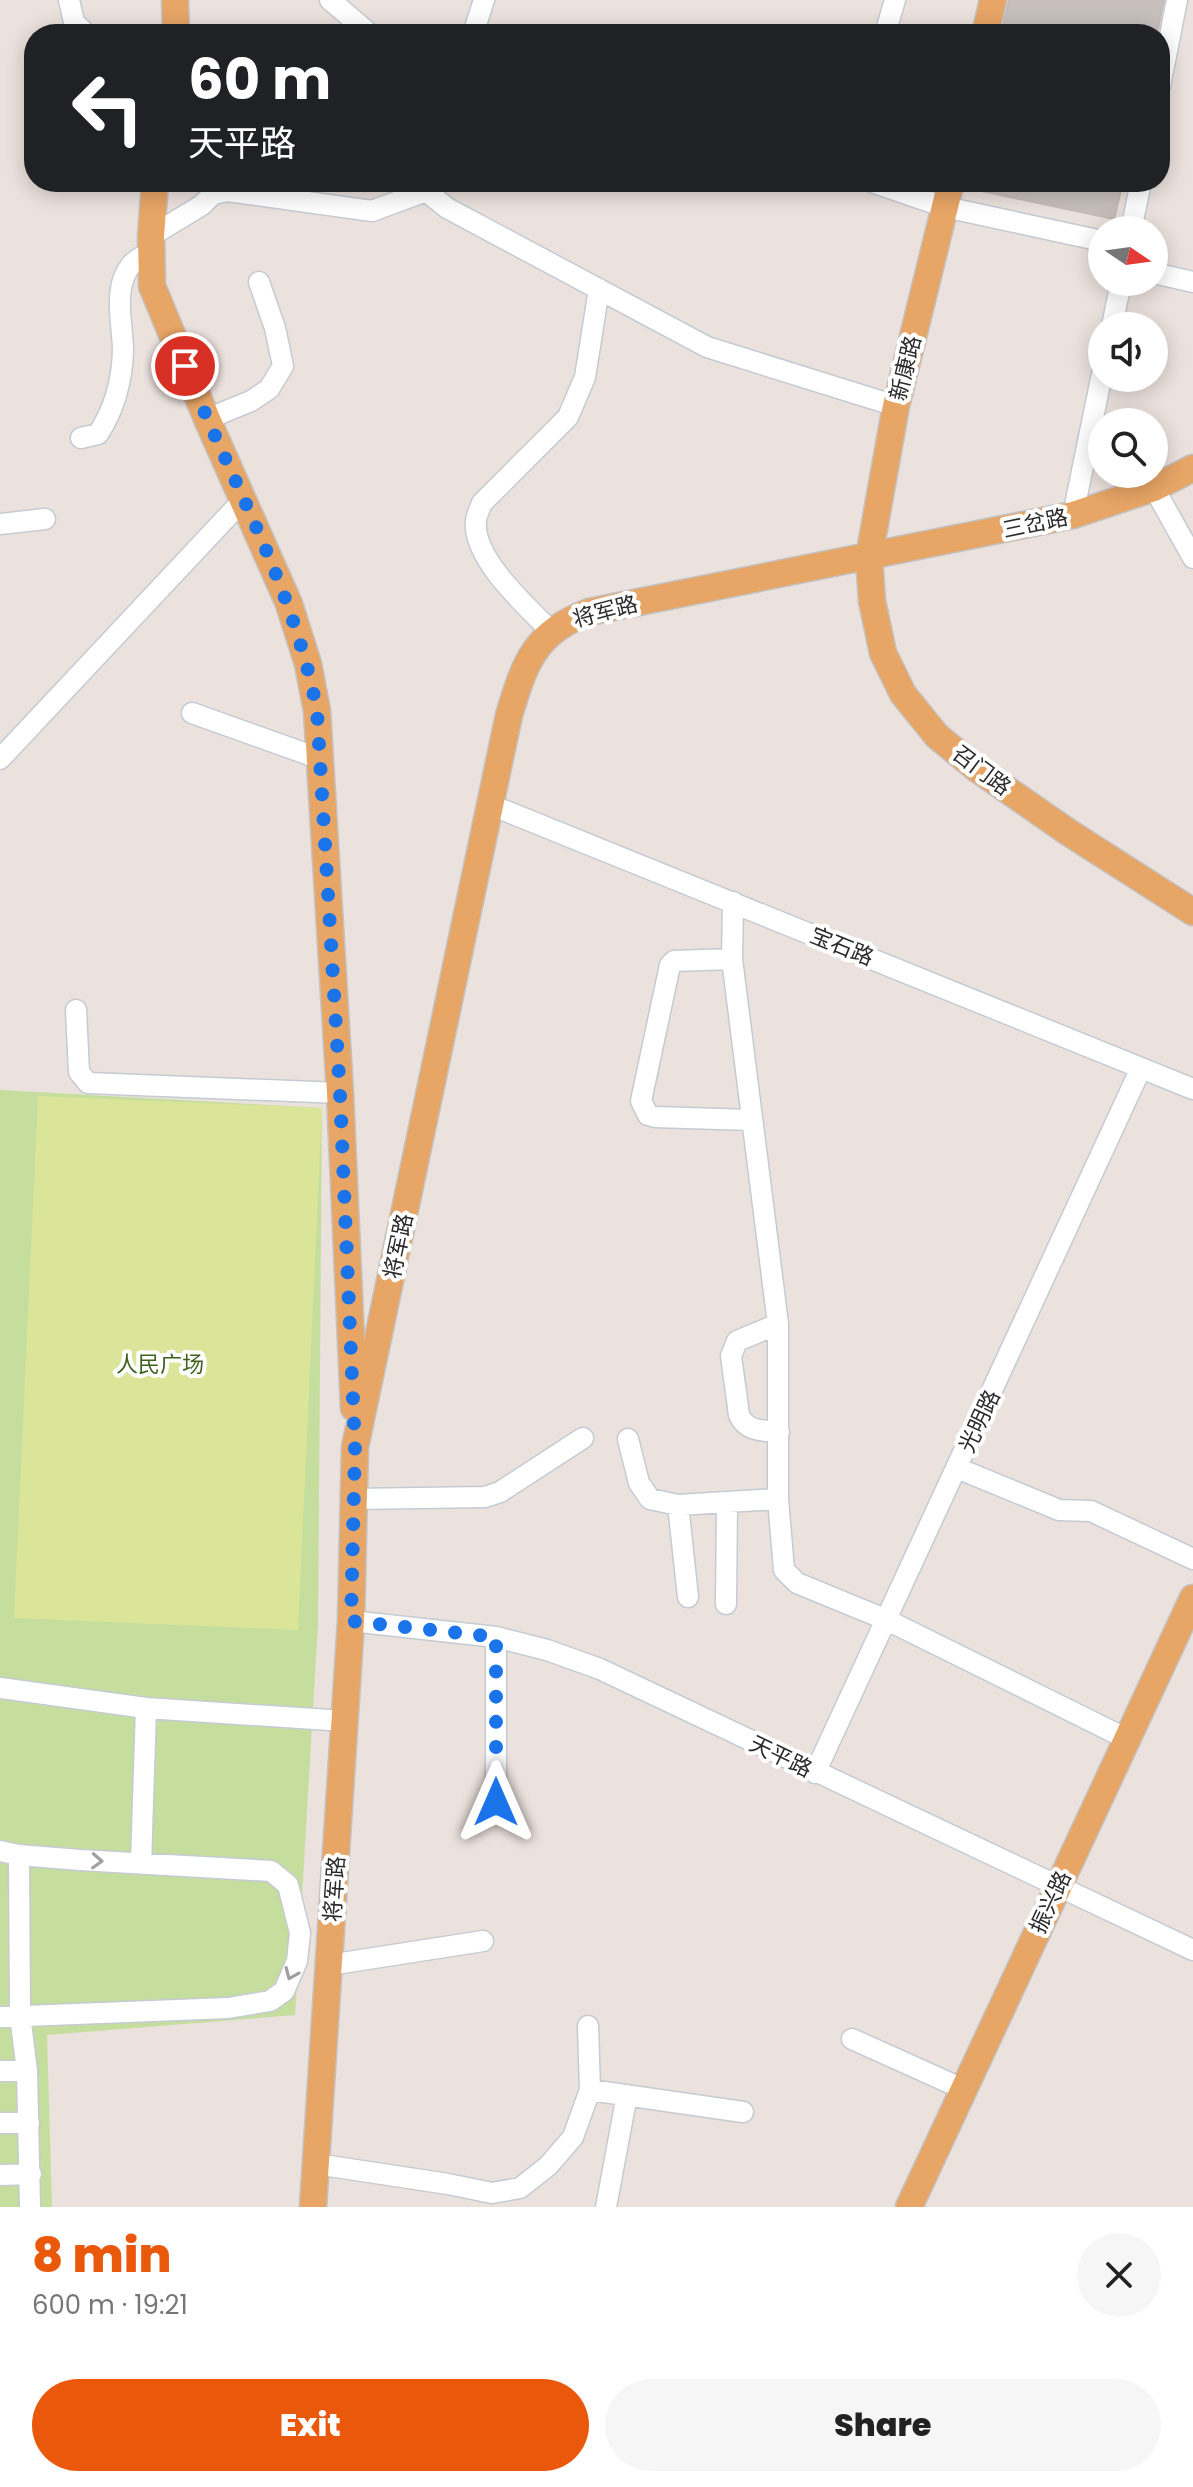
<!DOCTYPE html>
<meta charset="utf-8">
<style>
body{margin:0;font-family:Poppins,"Noto Sans SC",sans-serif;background:#f6f6f6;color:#222;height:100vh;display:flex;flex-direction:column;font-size:30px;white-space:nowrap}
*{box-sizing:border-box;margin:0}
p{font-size:26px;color:#767676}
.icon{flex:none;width:44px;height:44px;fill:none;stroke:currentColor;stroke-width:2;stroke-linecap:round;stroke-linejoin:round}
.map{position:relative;height:2207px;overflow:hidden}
.side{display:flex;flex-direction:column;background:#fff;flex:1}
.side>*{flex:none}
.hud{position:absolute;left:24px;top:24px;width:1146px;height:168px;border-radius:32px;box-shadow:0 4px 20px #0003;background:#202124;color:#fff;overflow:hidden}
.needle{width:52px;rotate:103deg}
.fabs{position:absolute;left:1088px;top:216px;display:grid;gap:16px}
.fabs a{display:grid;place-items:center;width:80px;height:80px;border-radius:50%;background:#fff;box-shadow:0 4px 20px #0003;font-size:40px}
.pin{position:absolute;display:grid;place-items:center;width:68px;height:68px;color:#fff;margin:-34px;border:4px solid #fff;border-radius:50%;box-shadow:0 2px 8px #0007}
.me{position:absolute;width:88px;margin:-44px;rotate:0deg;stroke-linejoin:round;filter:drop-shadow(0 0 6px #0008)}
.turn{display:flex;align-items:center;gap:28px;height:168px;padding:0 32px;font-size:36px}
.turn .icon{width:104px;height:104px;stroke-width:2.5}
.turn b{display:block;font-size:56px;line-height:68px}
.round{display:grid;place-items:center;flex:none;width:84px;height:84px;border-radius:42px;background:#f6f6f6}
.head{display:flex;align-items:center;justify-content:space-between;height:136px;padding:0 32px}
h1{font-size:48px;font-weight:800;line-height:60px;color:#ea580c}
.primary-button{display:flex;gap:16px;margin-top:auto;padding:16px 32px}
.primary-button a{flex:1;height:92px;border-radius:48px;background:#ea580c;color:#fff;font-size:32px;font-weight:800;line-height:92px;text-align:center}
.primary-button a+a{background:#f6f6f6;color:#222}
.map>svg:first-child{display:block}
.park{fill:#c5de9d}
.pitch{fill:#dae599}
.building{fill:#c7bfbb;stroke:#c6bcb7;stroke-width:2}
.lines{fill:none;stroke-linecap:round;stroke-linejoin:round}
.minor-casing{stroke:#c5cbd3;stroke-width:23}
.major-casing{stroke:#c3c3c3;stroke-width:29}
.minor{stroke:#fff;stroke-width:20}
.major{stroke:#e7a566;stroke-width:26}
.oneway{stroke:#9f9f9f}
.route{stroke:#1a73e8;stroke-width:14;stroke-dasharray:0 25.2}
.labels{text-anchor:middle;stroke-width:8;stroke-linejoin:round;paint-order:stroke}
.street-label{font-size:22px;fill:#2a2a2a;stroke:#fff}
.park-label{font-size:22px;fill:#40621f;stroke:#fff}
</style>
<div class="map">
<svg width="1193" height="2207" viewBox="0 0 1193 2207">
<rect width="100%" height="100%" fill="#ebe1dd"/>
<path class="park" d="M0 1090 322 1108 318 1623 295 2015 47 2035 52 2207H0Z"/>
<path class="pitch" d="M38 1096 322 1108 298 1630 14 1618Z"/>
<path class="building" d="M1009 0H1164L1157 34H1001Z
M968 182H1123L1114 219 967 188Z"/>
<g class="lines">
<g class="minor-casing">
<path id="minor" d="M69 0 74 22 86 34
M330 0 370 34
M473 34 484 0
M885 34 895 0
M1160 86 1177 0
M872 182 945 207 1102 241
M426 191 447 208 707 347 896 406
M1131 230 1141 182
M151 236 202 205 213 194 228 191 372 211 426 191
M1154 273 1193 282
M1112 326 1121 282
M207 419 251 401 269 389 283 366 275 328 259 282
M81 438 98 434C114 410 122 380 123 351 123 325 112 288 131 265 135 260 145 255 151 251
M1154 488 1193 558
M1073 515 1102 374
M0 524 45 519
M551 631C527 607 472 558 476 521 476 516 480 508 482 503L568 417 585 377 599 289
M192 713 318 758
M0 759 244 499
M491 805 1193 1089
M733 902 732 959 778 1324V1499L784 1570 797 1583 887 1620 1127 1739
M732 959 674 961 670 965 641 1101 648 1115 655 1117 751 1120
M76 1010 79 1072 88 1083 340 1093
M778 1324 737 1341 731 1356 739 1415C747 1432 761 1430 779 1432
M628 1439 639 1483 650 1499 678 1505 778 1499
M957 1468 1059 1510 1091 1511 1193 1559
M354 1499 485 1497 500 1492 583 1438
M678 1505 688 1597
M726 1604 727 1503
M351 1621 496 1637 547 1650 600 1669 1193 1950
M0 1688 146 1708 345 1721
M815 1773 1141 1068
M496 1802V1637
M0 1851 19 1855 80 1860 271 1871 288 1885 300 1933 297 1961 284 1991 270 2001 228 2008 0 2017
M19 1855 20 2015 27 2071 30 2207
M141 1864 146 1708
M329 1965 483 1941
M852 2039 963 2089
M0 2071H27
M590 2090 743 2112
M0 2123H29
M316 2164 448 2184 492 2193 520 2188 548 2166 573 2137 590 2090 588 2026
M0 2175 31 2174
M606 2207 627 2095"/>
</g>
<g class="major-casing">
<path id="major" d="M175 0 176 34
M985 34 993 0
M155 182 151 236 152 286 207 419 289 604 308 664 317 711 340 1093 354 1408
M951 182 896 406 869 557 872 601 883 653 903 694 937 736 976 768 1068 832 1193 912
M313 2207 351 1621 355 1447 509 715C525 662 535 632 589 612L1073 515 1154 488 1193 468
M909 2207 1193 1598"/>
</g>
<use href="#minor" class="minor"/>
<use href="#major" class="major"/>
</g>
<defs><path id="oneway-chevron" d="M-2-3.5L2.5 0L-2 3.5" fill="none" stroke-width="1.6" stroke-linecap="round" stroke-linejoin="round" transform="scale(2)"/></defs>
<g class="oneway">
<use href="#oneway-chevron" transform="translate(97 1861) rotate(3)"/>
<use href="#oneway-chevron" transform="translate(291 1974) rotate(113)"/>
</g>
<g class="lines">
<path class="route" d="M185 366C231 480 294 588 317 711L340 1093 355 1447 351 1621 496 1637V1802"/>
</g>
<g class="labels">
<g class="street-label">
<text transform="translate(905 368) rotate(-76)" y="8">新康路</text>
<text transform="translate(1035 523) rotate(-12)" y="8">三岔路</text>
<text transform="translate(605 611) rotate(-15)" y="8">将军路</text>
<text transform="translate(982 770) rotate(37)" y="8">召门路</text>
<text transform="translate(842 946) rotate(22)" y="8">宝石路</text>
<text transform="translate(398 1246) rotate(-78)" y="8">将军路</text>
<text transform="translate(979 1421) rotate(-65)" y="8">光明路</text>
<text transform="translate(781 1756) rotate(26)" y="8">天平路</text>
<text transform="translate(334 1889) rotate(-86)" y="8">将军路</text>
<text transform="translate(1050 1902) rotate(-65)" y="8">振兴路</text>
</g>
<g class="park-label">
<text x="160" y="1372">人民广场</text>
</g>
</g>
</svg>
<div class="fabs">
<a><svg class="needle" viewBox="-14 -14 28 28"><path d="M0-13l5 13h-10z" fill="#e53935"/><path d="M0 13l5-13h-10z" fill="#767676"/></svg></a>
<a><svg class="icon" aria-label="sound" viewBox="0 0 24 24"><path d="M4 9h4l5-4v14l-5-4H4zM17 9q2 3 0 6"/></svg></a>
<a><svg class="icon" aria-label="search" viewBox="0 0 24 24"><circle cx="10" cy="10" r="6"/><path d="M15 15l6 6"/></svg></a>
</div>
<div class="pin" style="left:185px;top:366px;background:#d93025"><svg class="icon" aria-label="arrive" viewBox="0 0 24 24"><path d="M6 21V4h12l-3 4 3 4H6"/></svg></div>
<svg class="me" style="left:496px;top:1802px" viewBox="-20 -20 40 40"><path d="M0-17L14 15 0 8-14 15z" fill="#1a73e8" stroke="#fff" stroke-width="4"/></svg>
<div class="hud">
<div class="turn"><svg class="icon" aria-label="left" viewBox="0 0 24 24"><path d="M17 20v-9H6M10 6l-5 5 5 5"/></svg><div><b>60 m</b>天平路</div></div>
</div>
</div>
<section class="side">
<div class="head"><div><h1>8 min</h1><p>600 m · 19:21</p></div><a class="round"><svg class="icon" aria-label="close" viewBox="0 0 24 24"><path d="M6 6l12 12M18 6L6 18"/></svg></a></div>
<div class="primary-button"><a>Exit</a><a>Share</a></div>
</section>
